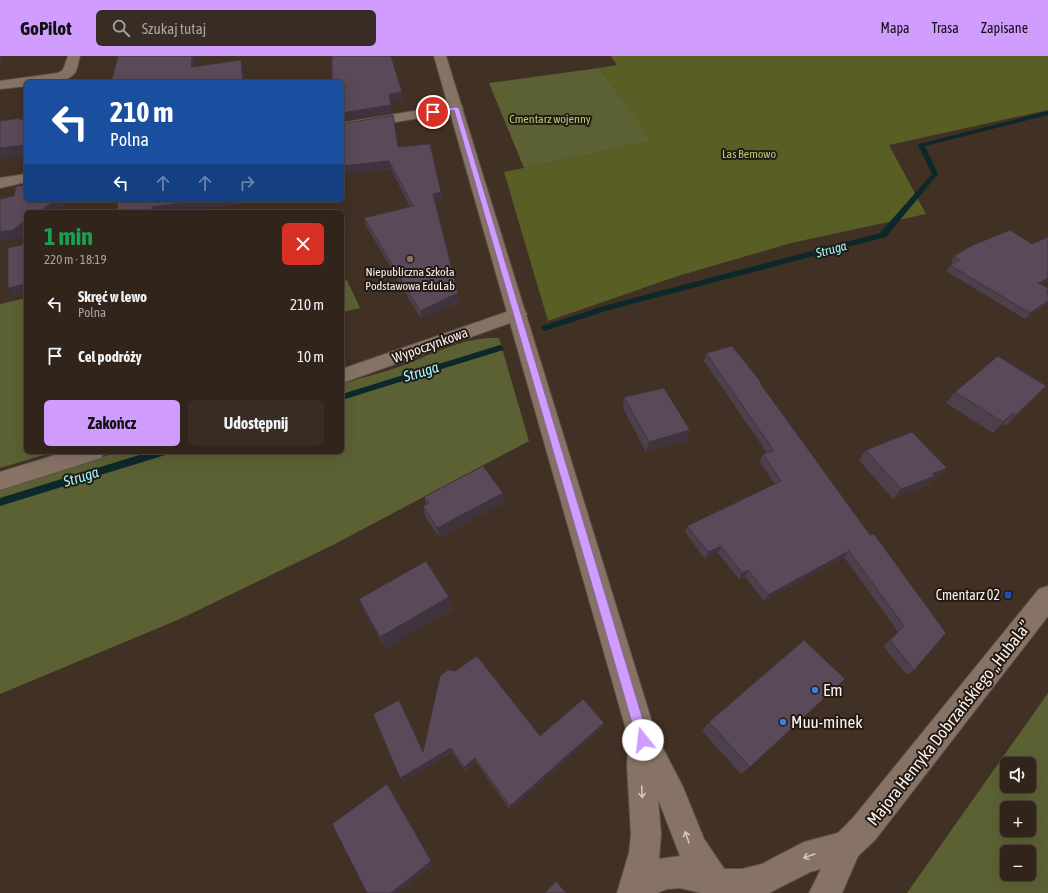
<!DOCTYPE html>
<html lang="pl">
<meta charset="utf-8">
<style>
body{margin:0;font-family:"Asap Condensed",sans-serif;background:#392c24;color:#f1f3f6;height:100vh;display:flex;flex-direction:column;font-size:15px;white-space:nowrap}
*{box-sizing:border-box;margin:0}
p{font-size:13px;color:#a8a4a3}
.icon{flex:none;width:22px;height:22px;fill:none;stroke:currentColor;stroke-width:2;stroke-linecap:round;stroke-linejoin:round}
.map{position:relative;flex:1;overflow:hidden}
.drawer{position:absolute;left:24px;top:154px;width:320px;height:244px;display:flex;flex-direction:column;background:#31241b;border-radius:6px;box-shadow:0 4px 16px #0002,0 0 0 1px #4c413a}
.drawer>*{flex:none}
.guide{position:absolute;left:24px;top:24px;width:320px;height:122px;border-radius:6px;box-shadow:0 4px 16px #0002,0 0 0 1px #4c413a;background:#1a4fa0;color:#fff;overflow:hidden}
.buttons{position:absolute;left:1000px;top:701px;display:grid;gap:8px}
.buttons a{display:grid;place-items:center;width:36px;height:36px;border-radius:6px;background:#31241b;box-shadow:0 4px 16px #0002,0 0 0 1px #4c413a;font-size:20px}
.pin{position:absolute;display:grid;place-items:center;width:34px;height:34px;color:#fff;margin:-17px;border:2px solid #fff;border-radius:50%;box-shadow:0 1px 4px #0007}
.me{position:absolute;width:44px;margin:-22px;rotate:344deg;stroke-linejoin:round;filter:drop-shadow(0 0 3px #0008)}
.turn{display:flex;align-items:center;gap:14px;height:84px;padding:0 20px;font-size:18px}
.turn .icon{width:52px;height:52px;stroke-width:2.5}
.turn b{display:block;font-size:28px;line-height:34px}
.lanes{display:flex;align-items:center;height:38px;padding:0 20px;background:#0003;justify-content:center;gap:20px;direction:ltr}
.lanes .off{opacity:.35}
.round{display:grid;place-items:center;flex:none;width:42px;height:42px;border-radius:6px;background:#392c24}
.head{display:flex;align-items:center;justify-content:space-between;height:68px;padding:0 20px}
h1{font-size:24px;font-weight:700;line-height:30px;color:#1e9e55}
.primary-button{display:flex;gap:8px;margin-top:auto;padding:8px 20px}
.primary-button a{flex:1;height:46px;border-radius:6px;background:#d09dff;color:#111;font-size:16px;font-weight:700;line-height:46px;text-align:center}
.primary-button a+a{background:#392c24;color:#f1f3f6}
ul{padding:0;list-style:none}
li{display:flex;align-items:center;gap:12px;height:52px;padding:0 20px}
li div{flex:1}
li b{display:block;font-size:15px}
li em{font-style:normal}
header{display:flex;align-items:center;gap:24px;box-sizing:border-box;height:56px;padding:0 20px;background:#d09dff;color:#111}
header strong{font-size:19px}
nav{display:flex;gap:22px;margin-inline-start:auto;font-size:14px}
.search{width:280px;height:36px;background:#392c24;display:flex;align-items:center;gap:10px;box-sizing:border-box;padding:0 14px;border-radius:6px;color:#a8a4a3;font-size:15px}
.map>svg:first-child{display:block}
.green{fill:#5c6134;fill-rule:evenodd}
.forest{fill:#585e24}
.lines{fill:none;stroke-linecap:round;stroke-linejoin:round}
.stream{fill:#0d282a;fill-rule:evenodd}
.minor-casing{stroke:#5f5046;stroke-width:2}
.tertiary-casing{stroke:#5f5046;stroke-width:2}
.secondary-casing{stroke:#5f5046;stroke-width:2}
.minor{fill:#877366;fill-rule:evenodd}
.tertiary{fill:#877366;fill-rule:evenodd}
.secondary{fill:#877366;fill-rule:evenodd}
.wall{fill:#4d404d}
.shaded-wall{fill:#3f343e}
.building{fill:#5a4a59;stroke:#3f343e}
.oneway{stroke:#d4c5bc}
.route{fill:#d09dff;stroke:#8766a6}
.education-dot{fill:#8d6e63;stroke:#221a14;stroke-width:1.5}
.transit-dot{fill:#1a4fb4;stroke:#221a14;stroke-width:1.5}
.shop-dot{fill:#3f7fe0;stroke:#221a14;stroke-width:1.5}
.labels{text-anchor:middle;stroke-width:4;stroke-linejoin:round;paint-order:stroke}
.far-park-label{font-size:12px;fill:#bec973;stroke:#221a14}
.far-poi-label{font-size:12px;fill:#fdf1ea;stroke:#221a14}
.far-water-label{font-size:13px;font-style:italic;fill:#9af7ff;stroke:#221a14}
.street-label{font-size:14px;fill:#fdf1ea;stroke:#221a14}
.poi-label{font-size:14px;fill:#fdf1ea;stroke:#221a14;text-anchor:end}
.water-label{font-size:15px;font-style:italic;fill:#9af7ff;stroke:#221a14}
.near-poi-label{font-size:17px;fill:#fdf1ea;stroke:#221a14;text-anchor:start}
.near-street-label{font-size:17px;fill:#fdf1ea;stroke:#221a14}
</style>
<header>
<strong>GoPilot</strong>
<div class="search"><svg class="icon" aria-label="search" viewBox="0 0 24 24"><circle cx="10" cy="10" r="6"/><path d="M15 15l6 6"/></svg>Szukaj tutaj</div>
<nav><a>Mapa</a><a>Trasa</a><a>Zapisane</a></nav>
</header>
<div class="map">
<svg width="1048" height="837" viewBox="0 0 1048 837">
<rect width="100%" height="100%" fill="#413024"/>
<path class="green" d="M599 12 653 85 524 112 489 27Z
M347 224 360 252 342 256V226Z
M26 242V396H54L0 412V248Z
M489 282H499L529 385 333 489 180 563 0 638V432L118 396H342V328C363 321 386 316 407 308 434 297 459 284 489 282Z
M1048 637V837H907ZM1007 708H1029V730H1007ZM1007 752H1029V774H1007ZM1007 796H1029V818H1007Z"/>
<path class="forest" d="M611 0H1048V54L889 89 926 158 791 187 678 220 548 265 504 116 652 85 599 12 617 9Z"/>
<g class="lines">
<path class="stream" d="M1048 55V59L925 90 938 118 886 181 609 254 545 275 541 272 542 270 607 249 880 177 932 118 918 89 919 88Z
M500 289 504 292 503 294 342 344V338Z
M149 396H167L165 399 162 400 0 450V442Z"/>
<g class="minor-casing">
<path id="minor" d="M68 0H80C78 5 78 14 74 18 63 29 40 26 26 26V30L0 33V25L58 17 63 14Z
M456 48 461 49 463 52 461 55 342 75V67Z
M26 118V126L0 132V122Z
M518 252 524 254 527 258 524 262 342 327V313Z
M65 396H104L101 402 0 434V416Z"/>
</g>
<g class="tertiary-casing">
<path id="tertiary" d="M1048 530V560L875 784 858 800 842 837H809L821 813 810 816 769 837H707L704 829 709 818 720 813H742L762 808 804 786 838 777 853 762 1039 533Z"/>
</g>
<g class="secondary-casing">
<path id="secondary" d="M434 0H446L656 679 683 731 704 783 727 817 739 826 744 837H701L680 832 667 833 657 837H617L629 797 631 778 627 710 629 684ZM658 743 660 748 680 800 659 803 661 778Z"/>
</g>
<use href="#minor" class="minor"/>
<use href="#tertiary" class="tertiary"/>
<use href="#secondary" class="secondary"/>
</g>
<path class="wall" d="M342 68 398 91 441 136 442 145 435 146 458 237 459 246 421 263 366 170 364 162 410 151 391 113 343 118 344 129H342Z
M1048 181V225L1041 228 1048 232V237L1047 238H1048V248L1025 263 946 215 950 209 953 207 951 206 954 200 1032 188Z
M706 297 761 326 760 328 870 479 946 577 914 614 907 619 883 590 898 576 844 501 764 545 745 521 739 523 718 497 705 503 685 476 687 470 775 428 760 406 763 398 767 397 704 305Z
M955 336 1036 341 1006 370 1003 368 993 377 946 347Z
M624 341 687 385 646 396 623 352Z
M866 394 938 422 931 425 926 430 893 443 859 404Z
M424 441 504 447 439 481 425 460 423 450 426 449Z
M449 541 452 554 385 592 365 556 359 543Z
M709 666 750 711 741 718 702 675Z
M604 667 602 672 510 754 476 706 465 715 452 696 403 726 400 722 423 696 540 680Z"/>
<path class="shaded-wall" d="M0 0H3L0 9Z
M192 0H195L194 19 191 11Z
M241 4 243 12 245 26H243Z
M402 36 403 45 390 46 389 38Z
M391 49 392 57 342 65V57Z
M26 88V100L0 103V92Z
M389 105 391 113 343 118 344 129H342V110Z
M441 136 442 145 434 146 433 138Z
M56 144H73L56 156H38Z
M204 144H270L183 156H151L152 151Z
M26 164V177L19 182 0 186V176Z
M1048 222V225L1034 232 1038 227Z
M26 228V238L14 241 8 232Z
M458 237 459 246 421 263 420 255Z
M1048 245V248L1025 263 1030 257Z
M1046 330 1036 341 1006 370 1016 359Z
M1013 357 1003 368 993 377 1003 366Z
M690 374 687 385 646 396 649 386Z
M947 412 938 422 931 425 926 430 893 443 901 433 932 418Z
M503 437 504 447 439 481 437 472Z
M721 490 718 497 705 503 708 496Z
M849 495 844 501 764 545 768 539Z
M748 514 745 521 739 523 742 517Z
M449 541 452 554 385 592 380 581Z
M604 667 602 672 510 754V750Z
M451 692 452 696 403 726 400 722Z
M475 702 476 706 465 715 464 711Z
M387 728 391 733 434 808 398 837H391Z"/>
<path class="building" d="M118 0H192L191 11 241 4 243 26H111Z
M332 0H391L402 36 389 38 391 49 342 57V26H332Z
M393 59 398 91 430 88 441 136 433 138 458 237 420 255 364 162 413 150 389 105 342 110V68Z
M20 62V64L26 63V89L0 92V65Z
M26 129V144H56L38 156H26V164L13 174 0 176V143L14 140 16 130Z
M118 144H204L152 151 151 156H117Z
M1010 174 1032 188 1048 181V222L1038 227 1048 232V235L1046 237 1048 238V245L1030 257 950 209 960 204 954 200 973 189Z
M26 188V228L8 232V192Z
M732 290 761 326 760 327 870 479 874 478 946 577 914 614 890 584 904 570 849 495 768 539 748 514 742 517 721 490 708 496 687 470 781 425 763 398 774 395 706 297Z
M998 300 1046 330 1016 359 1013 357 1003 366 955 336Z
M664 332 690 374 649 386 624 341Z
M912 376 947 412 932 418 935 420 901 433 866 394Z
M483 410 503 437 437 472 423 450 429 447 424 441Z
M426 505 449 541 380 581 359 543Z
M804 584 845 623 750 711 709 666Z
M477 600 540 680 583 643 604 667 510 750 475 702 464 711 451 692 400 722 373 658 399 644 423 696 440 620 448 614 455 615Z
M387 728 431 805 391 837H367L332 768Z
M556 825 566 837H545Z"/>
<defs><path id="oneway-shaft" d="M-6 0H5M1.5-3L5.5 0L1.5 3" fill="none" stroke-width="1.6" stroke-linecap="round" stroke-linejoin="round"/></defs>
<g class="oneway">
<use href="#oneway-shaft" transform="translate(642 736) rotate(87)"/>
<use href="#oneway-shaft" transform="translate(687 781) rotate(-109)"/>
<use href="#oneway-shaft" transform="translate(809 800) rotate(160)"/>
</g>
<path class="route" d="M456 51 459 52 649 684 647 688 643 689 639 688 637 684 454 54 433 58 430 56Z"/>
<circle class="education-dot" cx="410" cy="203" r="4"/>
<rect class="transit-dot" x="1004" y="535" width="8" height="8" rx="2"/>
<g class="shop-dot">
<circle cx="815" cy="634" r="4"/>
<circle cx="783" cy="666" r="4"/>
</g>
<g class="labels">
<g class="far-park-label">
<text x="550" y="67">Cmentarz wojenny</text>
<text x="749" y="102">Las Bemowo</text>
</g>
<g class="far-poi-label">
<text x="410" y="220">Niepubliczna Szkoła<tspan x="410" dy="14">Podstawowa EduLab</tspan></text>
</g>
<g class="far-water-label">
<text transform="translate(831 193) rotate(-15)" y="5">Struga</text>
</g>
<g class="street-label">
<text transform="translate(430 289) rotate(-20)" y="5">Wypoczynkowa</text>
</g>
<g class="poi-label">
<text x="1000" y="544">Cmentarz 02</text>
</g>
<g class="water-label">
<text transform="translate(421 316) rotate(-17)" y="5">Struga</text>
<text transform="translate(81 421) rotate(-17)" y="5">Struga</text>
</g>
<g class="near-poi-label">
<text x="823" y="640">Em</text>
<text x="791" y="672">Muu-minek</text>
</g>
<g class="near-street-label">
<text transform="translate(949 667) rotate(-52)" y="6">Majora Henryka Dobrzańskiego „Hubala”</text>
</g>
</g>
</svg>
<div class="buttons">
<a><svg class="icon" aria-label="sound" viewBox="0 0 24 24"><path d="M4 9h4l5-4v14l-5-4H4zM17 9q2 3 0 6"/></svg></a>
<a>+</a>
<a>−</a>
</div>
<div class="pin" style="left:433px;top:56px;background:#d93025"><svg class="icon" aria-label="arrive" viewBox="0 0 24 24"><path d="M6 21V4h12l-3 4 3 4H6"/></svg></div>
<svg class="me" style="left:643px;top:684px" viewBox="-20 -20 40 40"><circle r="19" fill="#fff"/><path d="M0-13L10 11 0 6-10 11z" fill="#d09dff"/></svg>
<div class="guide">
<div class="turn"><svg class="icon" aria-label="left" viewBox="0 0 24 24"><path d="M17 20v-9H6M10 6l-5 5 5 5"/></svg><div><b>210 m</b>Polna</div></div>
<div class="lanes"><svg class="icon" aria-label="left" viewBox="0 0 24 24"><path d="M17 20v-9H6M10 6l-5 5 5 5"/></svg><svg class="icon off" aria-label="ahead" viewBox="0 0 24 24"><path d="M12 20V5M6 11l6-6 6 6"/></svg><svg class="icon off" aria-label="ahead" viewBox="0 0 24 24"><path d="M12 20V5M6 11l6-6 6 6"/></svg><svg class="icon off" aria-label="right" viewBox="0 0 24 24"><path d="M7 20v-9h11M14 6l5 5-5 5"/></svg></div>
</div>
<section class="drawer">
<div class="head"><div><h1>1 min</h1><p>220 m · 18:19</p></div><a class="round" style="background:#d93025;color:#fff"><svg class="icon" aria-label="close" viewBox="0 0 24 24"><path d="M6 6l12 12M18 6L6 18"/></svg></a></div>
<ul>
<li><svg class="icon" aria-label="left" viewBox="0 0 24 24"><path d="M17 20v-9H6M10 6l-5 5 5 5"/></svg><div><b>Skręć w lewo</b><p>Polna</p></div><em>210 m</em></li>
<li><svg class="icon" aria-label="arrive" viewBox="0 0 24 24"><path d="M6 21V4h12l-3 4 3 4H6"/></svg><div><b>Cel podróży</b></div><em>10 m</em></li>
</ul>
<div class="primary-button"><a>Zakończ</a><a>Udostępnij</a></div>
</section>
</div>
